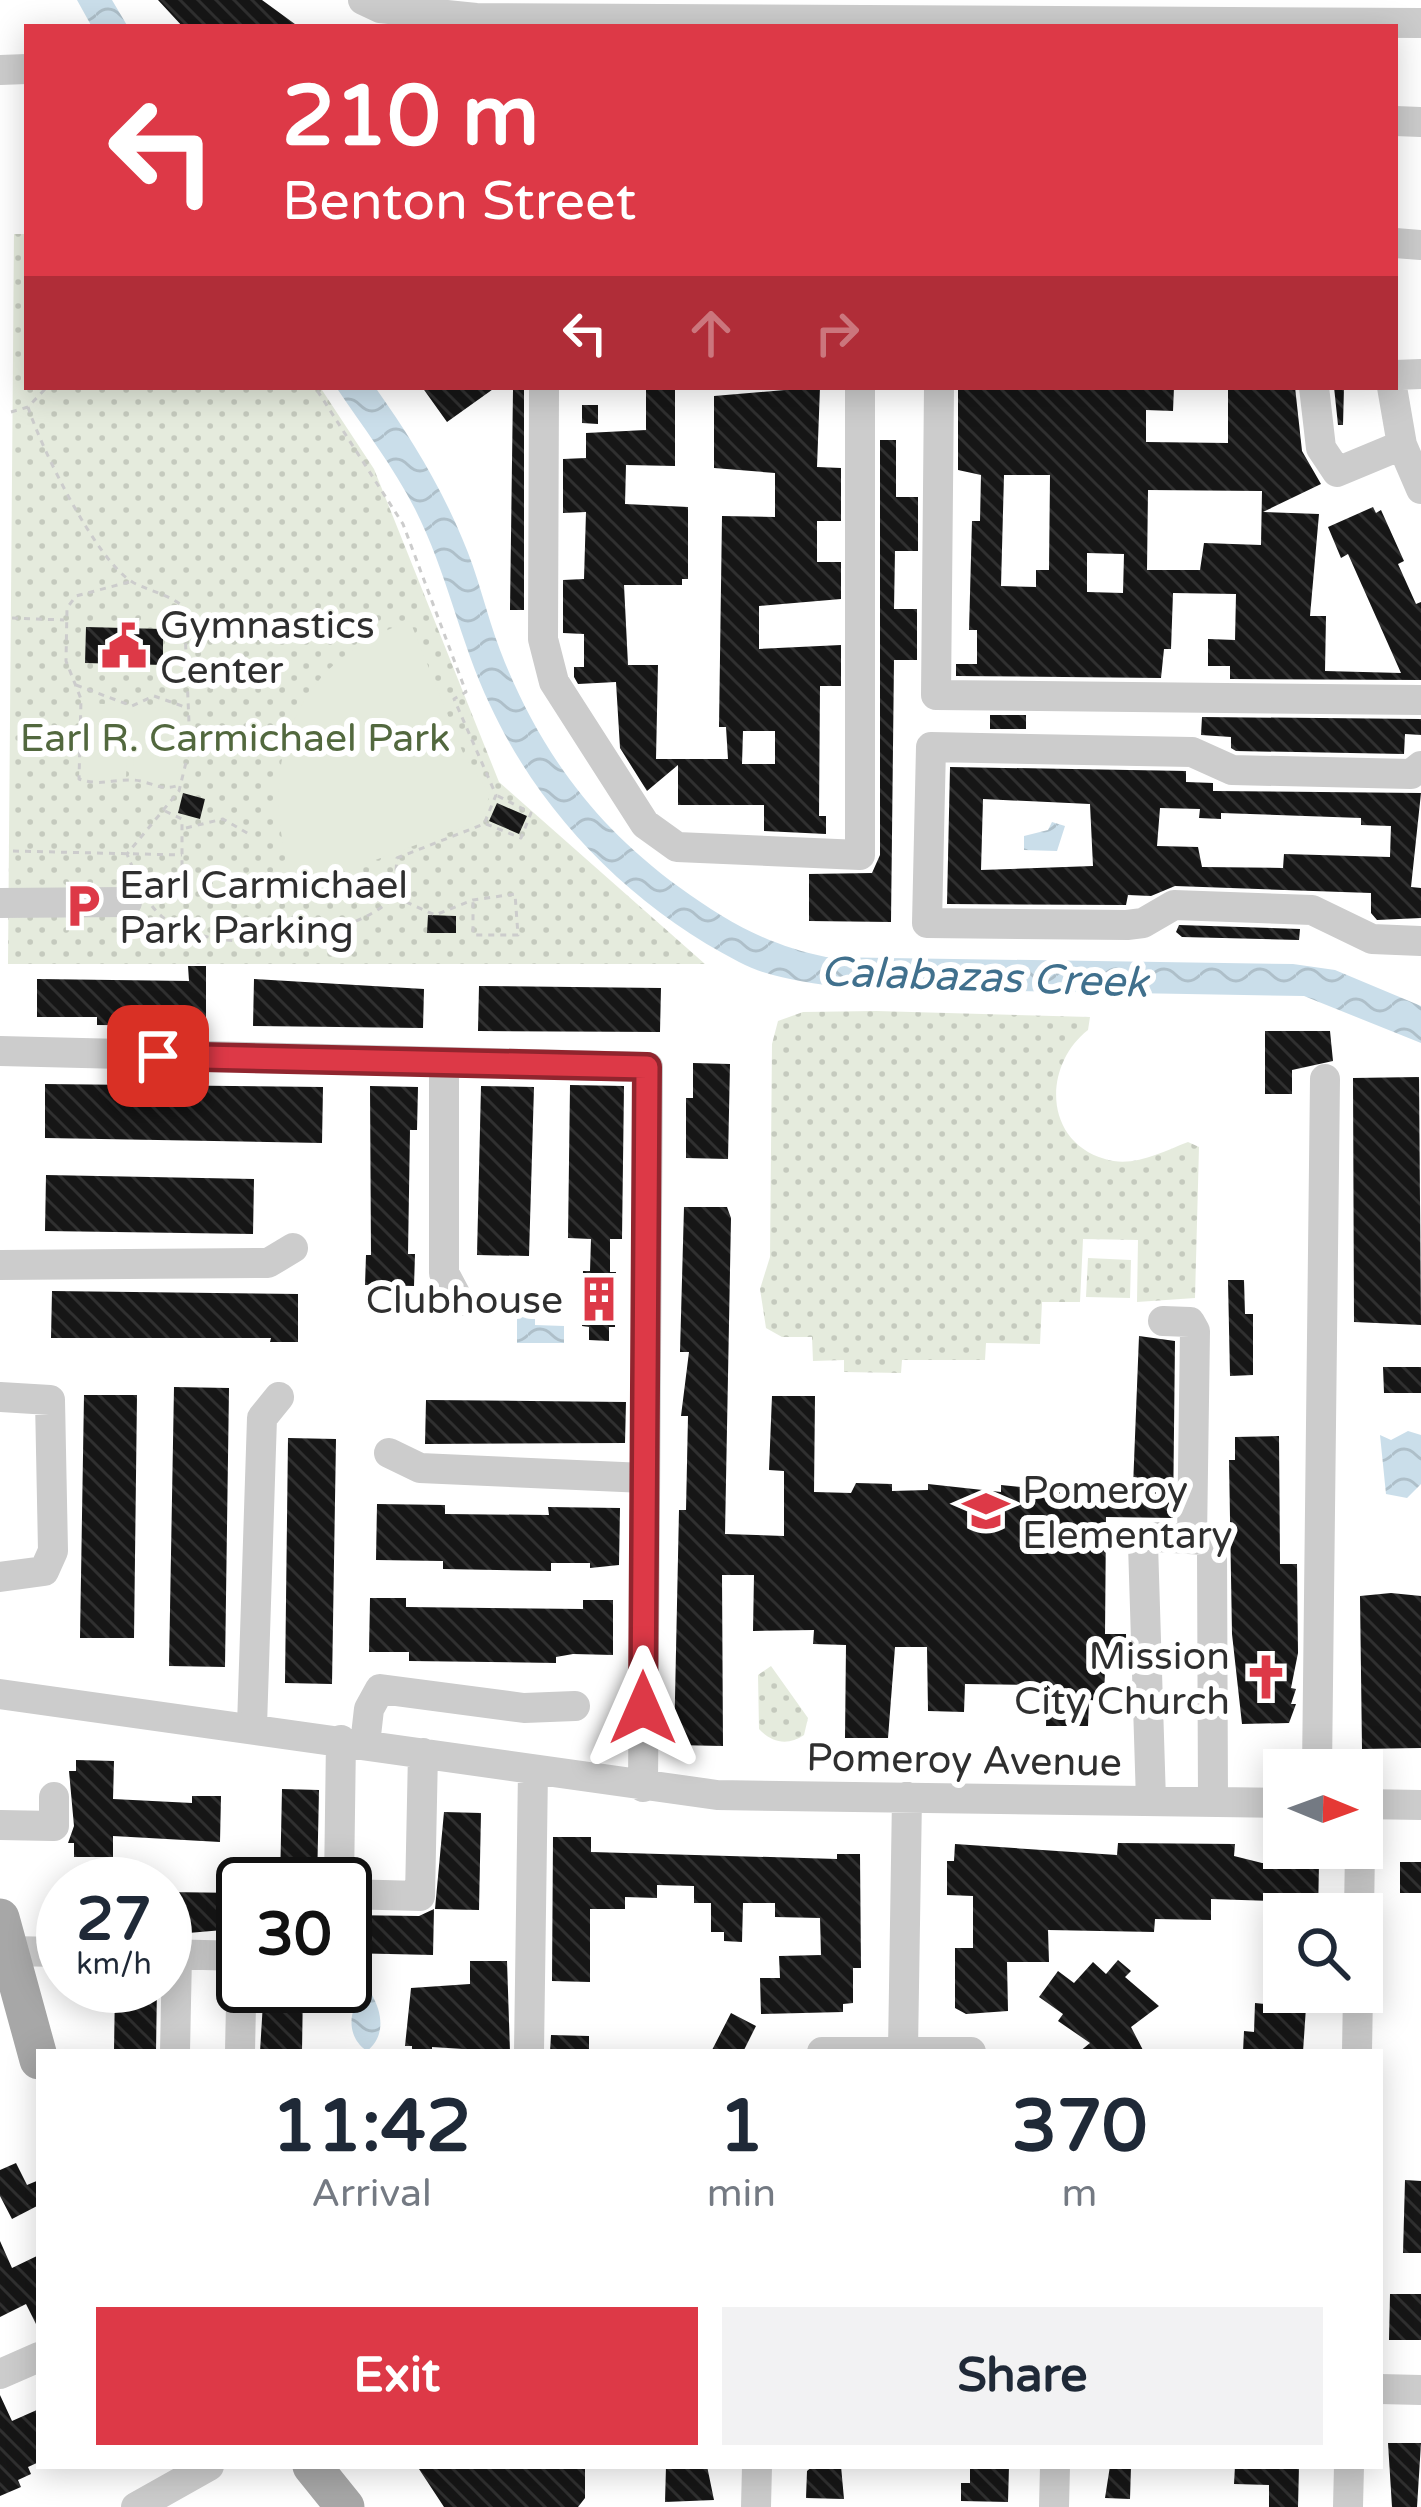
<!DOCTYPE html>
<style>
body{margin:0;font-family:"Varela Round",sans-serif;background:#f2f2f3;color:#1f2937;height:100vh;display:flex;flex-direction:column;font-size:45px;white-space:nowrap}
*{box-sizing:border-box;margin:0}
p{font-size:39px;color:#747a83}
.icon{flex:none;width:66px;height:66px;fill:none;stroke:currentColor;stroke-width:2;stroke-linecap:round;stroke-linejoin:round}
.map{position:relative;flex:1;overflow:hidden}
.panel{position:absolute;left:36px;top:2049px;width:1347px;height:420px;display:flex;flex-direction:column;background:#fff;border-radius:0px;box-shadow:0 6px 30px #0003}
.panel>*{flex:none}
.banner{position:absolute;left:24px;top:24px;width:1374px;height:366px;border-radius:0px;box-shadow:0 6px 30px #0003;background:#dd3947;color:#fff;overflow:hidden}
.needle{width:78px;rotate:91deg}
.buttons{position:absolute;left:1263px;top:1749px;display:grid;gap:24px}
.buttons a{display:grid;place-items:center;width:120px;height:120px;border-radius:0px;background:#fff;box-shadow:0 6px 30px #0003;font-size:60px}
.speed{position:absolute;left:36px;top:1857px;display:flex;gap:24px;font-size:60px;font-weight:700;text-align:center}
.speed>*{display:grid;place-content:center;width:156px;height:156px;border-radius:50%;background:#fff;box-shadow:0 6px 30px #0003;line-height:1}
.speed small{font-size:30px;font-weight:400}
.speed .limit{border:6px solid #111;border-radius:18px;background:#fff;color:#111}
.pin{position:absolute;display:grid;place-items:center;width:102px;height:102px;color:#fff;margin:-51px;border-radius:24px;box-shadow:0 6px 18px #0006}
.me{position:absolute;width:132px;margin:-66px;rotate:0deg;stroke-linejoin:round;filter:drop-shadow(0 0 9px #0008)}
.turn{display:flex;align-items:center;gap:42px;height:252px;padding:0 60px;font-size:54px}
.turn .icon{width:156px;height:156px;stroke-width:2.5}
.turn b{display:block;font-size:84px;line-height:102px}
.lanes{display:flex;align-items:center;height:114px;padding:0 60px;background:#0003;justify-content:center;gap:60px;direction:ltr}
.lanes .off{opacity:.35}
.eta{display:flex;justify-content:space-evenly;align-items:center;height:204px;text-align:center}
.eta b{font-size:72px;font-weight:800;line-height:84px}
.cta{display:flex;gap:24px;margin-top:auto;padding:24px 60px}
.cta a{flex:1;height:138px;border-radius:0px;background:#dd3947;color:#fff;font-size:48px;font-weight:800;line-height:138px;text-align:center}
.cta a+a{background:#f2f2f3;color:#1f2937}
.map>svg:first-child{display:block}
.grass{fill:url(#grass-dots)}
.garden{fill:#e5ebdd}
.water{fill:url(#water-waves)}
.building{fill:url(#building-back-hatch);fill-rule:evenodd}
.lines{fill:none;stroke-linecap:round;stroke-linejoin:round}
.path{stroke:#ccc;stroke-width:3;stroke-dasharray:6 6;stroke-linecap:butt}
.minor{stroke:#ccc;stroke-width:30}
.major{stroke:#a7a7a7;stroke-width:39}
.route-casing{stroke:#90252e;stroke-width:30}
.route{stroke:#dd3947;stroke-width:21}
.labels{text-anchor:middle;stroke-width:12;stroke-linejoin:round;paint-order:stroke}
.poi-label{font-size:39px;fill:#2f2f2f;stroke:#fff;text-anchor:start}
.park-label{font-size:39px;fill:#52683e;stroke:#fff}
.street-label{font-size:39px;fill:#2f2f2f;stroke:#fff}
.water-label{font-size:42px;font-style:italic;fill:#40708d;stroke:#fff}
</style>
<div class="map">
<svg width="1421" height="2507" viewBox="0 0 1421 2507">
<defs>
<pattern id="grass-dots" width="8" height="8" patternUnits="userSpaceOnUse" patternTransform="scale(3)"><rect width="8" height="8" fill="#e5ebdd"/><path d="M2 2h.1M6 6h.1" fill="none" stroke="#c5cabe" stroke-width="1.8" stroke-linecap="round"/></pattern>
<pattern id="water-waves" width="16" height="10" patternUnits="userSpaceOnUse" patternTransform="scale(3)"><rect width="16" height="10" fill="#cadeea"/><path d="M0 5q4-4 8 0t8 0" fill="none" stroke="#aebfc9"/></pattern>
<pattern id="building-back-hatch" width="6" height="6" patternUnits="userSpaceOnUse" patternTransform="scale(3)"><rect width="6" height="6" fill="#161616"/><path d="M-1 5l2 2M0 0l6 6M5-1l2 2" fill="none" stroke="#303030"/></pattern>
</defs>
<rect width="100%" height="100%" fill="#fff"/>
<path class="grass" d="M14 234H27V387H320L374 469 499 782 705 964H8Z
M876 1011 1090 1017 1088 1030C1043 1065 1043 1141 1105 1159 1133 1168 1162 1152 1188 1142L1199 1147 1195 1298 1137 1302 1138 1240 1083 1239 1080 1302H1042L1040 1344 986 1343 985 1360H902L901 1373 844 1372V1360L813 1361 812 1337H782L766 1328 760 1289 770 1257 772 1044 778 1021 803 1012Z
M1088 1258 1131 1260 1130 1298 1086 1297Z
M771 1666 808 1718 804 1735C788 1746 772 1743 759 1729L758 1675Z"/>
<path class="garden" d="M410 621 463 753 490 795 480 821 295 890C255 772 286 664 410 621Z
M81 703 128 705 126 781 79 779Z
M135 707 183 708 181 784 133 783Z"/>
<path class="water" d="M77 0H112L128 27H92Z
M336 387H375C409 435 439 483 462 538 478 574 486 613 500 650 538 749 594 825 679 887 727 922 768 945 826 957L1293 964 1335 970 1421 1006V1043L1304 996 844 988C809 982 771 979 739 962 631 906 541 815 490 705 460 642 447 572 415 509 393 466 363 427 336 387Z
M1052 822 1065 826 1057 851 1024 850V836L1048 830Z
M517 1301H535V1325L564 1326V1343H517Z
M1408 1431 1421 1435V1484L1407 1498 1386 1494 1380 1435 1391 1440Z
M363 1994 372 1995C383 2014 385 2037 367 2051 346 2037 348 2010 363 1994Z"/>
<path class="building" d="M158 0H262L299 27H183Z
M422 387H496L447 422Z
M646 387H675V466L626 465 625 504 688 507V579H682V585H624L628 665H658L656 759H728L726 727H719L722 516 775 517V473L714 468V396L820 387 817 467 841 468V521H817V562H841V599L759 606V649L841 645V686H820L819 816H826V834L764 831V805H678V765L647 791 620 748 616 682 578 684 574 677V667H584V634L563 633V580L584 579 586 512 563 513V459L586 458V433L646 430ZM743 731H775V764H742Z
M958 387H1174L1173 411 1146 410V442L1228 443V387H1295L1302 451 1321 484 1263 512 1319 514 1310 616H1326L1325 671 1401 673 1348 554 1341 558 1328 527 1373 507 1376 513 1381 510 1404 561 1398 564 1416 604 1421 602V680L1230 679V666H1208V639L1235 640 1236 594 1173 593 1171 649H1164L1161 678 956 676V664H977V630H969L972 521H980L981 475 958 470ZM1004 475H1050L1049 570H1036V587L1001 586ZM1148 490 1262 491 1261 545 1204 543 1200 570H1147ZM1087 553 1124 554 1123 593 1087 592Z
M1334 387H1344L1343 425H1338Z
M513 389H524V610H510Z
M582 405H598V424L582 423Z
M880 440H896V497H918V551H895L894 609H917V660H894L891 922 809 921V874L872 873 880 855Z
M86 627 163 629V665L85 663Z
M990 715H1026V729H990Z
M1202 717 1421 719V735L1405 734 1404 754 1236 751 1231 748V737L1201 735Z
M950 767 1186 771V782L1213 783V791L1421 793 1411 887 1421 888V918L1377 920 1371 913V893L1175 886 1151 896 1128 895 1126 905 947 904ZM983 799 1090 804 1093 866 981 870ZM1160 808 1200 809 1199 818 1221 819V813L1361 818V825L1391 826 1390 857 1284 854 1283 868 1202 867 1198 847 1157 846Z
M183 793 205 799 200 819 178 813Z
M497 803 527 816 519 834 489 821Z
M428 915 456 916V933H427Z
M1179 925 1300 929 1299 940 1182 937 1176 932Z
M188 966H206V1026L97 1025V1017H37V979L189 981Z
M254 979 424 989 423 1028 253 1026Z
M479 986 661 988 660 1032 478 1031Z
M1265 1031H1330L1333 1061 1292 1070V1094H1265Z
M693 1063 730 1064 728 1159 686 1158V1098H693Z
M1419 1077 1421 1325 1354 1322 1353 1078Z
M45 1084 323 1087 322 1143 45 1138Z
M570 1085 624 1086 622 1239H610V1272H616L615 1327H609V1341L589 1340V1327L582 1326 583 1271H590L591 1239 568 1238Z
M370 1086 418 1087 417 1130H410L408 1254H415L414 1286 365 1285 366 1255H371Z
M481 1086 534 1087 529 1256 477 1255Z
M46 1175 254 1179 253 1234 45 1231Z
M684 1207H727L731 1218 725 1534 784 1536V1471L769 1470 772 1396H815L814 1492 851 1493 856 1483 892 1484V1491L928 1490V1484L1001 1492V1485L1072 1492V1487H1133L1139 1336 1175 1341 1173 1518 1106 1517 1105 1634H1126L1127 1669 1105 1670 1104 1701 1089 1700 1088 1726H1046L1047 1685 965 1684 964 1712 928 1711 927 1647H895L888 1738H845L846 1645 813 1644 814 1630 753 1631 754 1575H722L723 1746 674 1745 679 1510H686L688 1416H681L689 1352H680Z
M1228 1280H1244L1245 1314H1253V1375L1230 1376Z
M52 1291 298 1294V1342H270L271 1338H51Z
M1383 1367H1421V1393H1384Z
M174 1387 229 1388 225 1667 169 1666Z
M84 1395H137L134 1638H80Z
M426 1400 626 1402 625 1443 425 1444Z
M1279 1436 1280 1564H1297L1298 1653 1291 1688 1296 1689 1291 1704H1296L1289 1723 1242 1724 1232 1634 1229 1460H1235V1437Z
M288 1438 336 1439 332 1684 285 1683Z
M377 1504 445 1505V1514L549 1515 548 1507 620 1508 619 1565 590 1568V1563H551V1571L443 1569V1561L376 1560Z
M1391 1593 1421 1596V1748L1362 1749 1360 1596Z
M370 1598H406V1607L583 1609V1600H613V1655L573 1654 556 1657V1663L409 1661V1652H369Z
M76 1760 114 1761 113 1799 192 1803V1796H221L220 1842 113 1836V1857H74V1843H68L74 1826 69 1771H76Z
M282 1789 319 1790 317 1884H280Z
M444 1812 481 1813 479 1910 435 1909Z
M553 1837H591V1852L837 1859V1854H860L861 1968H853V2003L843 2004V2012L761 2014 760 1978H780L779 1956 821 1955 820 1918 775 1917V1903H743L742 1942 724 1941V1932H711V1903H694V1886L657 1885V1898L625 1897V1909H590V1982L552 1981Z
M1118 1843 1235 1844 1234 1856 1262 1863H1319L1318 1914H1272L1273 1901 1211 1899V1920L1155 1919 1154 1932 1048 1930 1049 1962H1007L1008 2011 966 2014 955 2008V1948H973V1896L947 1895V1861H954L955 1844 1117 1855Z
M1400 1862H1421V1893H1400Z
M165 1892 243 1893V1937L223 1936V1930L165 1935Z
M434 1909 433 1955 345 1953V1915L419 1916Z
M1266 1947 1284 1948V1992H1307L1303 2052H1243L1244 2031 1254 2032 1255 2003 1265 2004Z
M1118 1960 1131 1971 1125 1977 1159 2006 1131 2027 1144 2052H1079L1090 2043 1058 2021 1063 2014 1039 1997 1058 1971 1074 1983 1093 1962 1106 1974Z
M470 1961H507L510 2052 432 2047V2052H412V2046H405L411 1988 470 1984Z
M115 1986H157L156 2052H114Z
M264 1986H303L302 2052H260Z
M731 2013 756 2026 743 2052H711Z
M551 2035 589 2036V2052H550Z
M16 2163 27 2185 39 2180V2205L12 2219 0 2196V2170Z
M1405 2180 1421 2181V2253H1403Z
M0 2241 12 2268 39 2255V2330L26 2304 0 2317Z
M1390 2294H1421V2340H1389Z
M0 2395 12 2421 39 2409V2462L28 2467 31 2474 18 2480 21 2487 0 2496Z
M1388 2443H1421L1417 2507H1392Z
M417 2466H585V2498L578 2507H444Z
M666 2466H707L714 2500 665 2502Z
M813 2466H841L844 2499 806 2498 807 2471Z
M970 2466H1009L1008 2502 961 2501V2483H970Z
M1110 2466H1131L1130 2499 1105 2498Z
M1235 2466H1299L1298 2507H1269V2485L1234 2484Z"/>
<g class="lines">
<path class="path" d="M28 407C41 448 97 563 134 583 152 592 168 594 184 607L190 746 179 791 127 854 136 876
M11 412 28 407 47 387
M129 582 76 596 67 608 66 661 81 699 79 779C100 786 109 780 129 780 149 779 159 793 179 785
M12 618 64 620
M76 685 132 706 154 696 185 707
M165 811 182 819V894
M486 824 521 838 531 813 496 795
M186 828 223 819 249 834
M13 851 182 855
M395 897 435 915 473 900 515 894 518 935H473V900
M152 906C195 964 349 943 394 897L397 858 484 824 496 795 454 699 466 692 403 524 315 387"/>
<path class="minor" d="M363 0 380 8 476 18 1421 23
M0 70 27 69
M1395 121 1421 122
M1395 243 1421 245
M1395 375 1421 374
M544 387 543 639 554 682 645 824 677 847 860 855V387
M939 387 936 695 1421 700
M1314 387 1321 448 1337 472 1402 445
M1392 387 1402 445 1421 489
M1421 766 1411 774 1232 770 1192 752 931 747 927 923 1127 925 1143 923 1174 905 1312 910 1372 939 1421 941
M0 903 127 902
M0 1051 648 1067 643 1787
M444 1063V1273L459 1301
M0 1265 268 1263 293 1248
M1163 1321 1190 1322 1195 1331 1192 1539
M0 1397 50 1400 53 1551 44 1571 0 1577
M389 1453 420 1468 645 1478
M0 1694 717 1795 1284 1803
M252 1726 262 1418 279 1397
M365 1744 369 1709 380 1689 524 1708 575 1706
M1317 1770 1325 1079
M1151 1801 1143 1544 1158 1537 1204 1540 1212 1549 1213 1802
M1362 1804 1421 1805
M0 1825 54 1826V1797
M339 1884 341 1740
M345 1894 420 1896 423 1753
M1359 1914 1360 1848
M6 1951 63 1952
M165 1954 242 1956 240 2052
M903 2050 907 1797
M175 2052 177 1954
M529 2052 533 1770
M822 2052H971
M1357 2052 1358 1992
M0 2374 39 2357
M1380 2389 1421 2390
M136 2507 209 2466
M756 2507 757 2466
M1054 2507 1055 2466
M1348 2507 1349 2466"/>
<path class="major" d="M0 1918 39 2060
M312 2466 345 2507"/>
</g>
<g class="lines">
<g class="route-casing">
<path id="route" d="M158 1056 647 1067 643 1708"/>
</g>
<use href="#route" class="route"/>
</g>
<defs>
<g id="civic-bare" transform="scale(3.6)"><path d="M-.6-6.5H3V-4.5H.6V-3L4-1V1h2V6H-6V1h2V-1L-.6-3ZM-1.2 2.5V6h2.4V2.5Z" fill="#dd3947" stroke="#fff" stroke-width="2.5" paint-order="stroke"/></g>
<g id="parking-bare" transform="scale(3.6)"><path d="M-3.5-5.5H1a3.5 3.5 0 0 1 0 7H-1V5.5H-3.5ZM-1-3.4V-.6H.8a1.4 1.4 0 0 0 0-2.8Z" fill="#dd3947" stroke="#fff" stroke-width="2.5" paint-order="stroke"/></g>
<g id="building-bare" transform="scale(3.6)"><path d="M-4-6H4V6H1V3H-1V6H-4ZM-2.5-4.3h1.7v1.8h-1.7ZM.8-4.3h1.7v1.8H.8ZM-2.5-1h1.7V.8h-1.7ZM.8-1h1.7V.8H.8Z" fill="#dd3947" stroke="#fff" stroke-width="2.5" paint-order="stroke"/></g>
<g id="school-bare" transform="scale(3.6)"><path d="M0-5L7-2L0 1L-7-2ZM-4 1L0 2.5L4 1V4Q0 6-4 4Z" fill="#dd3947" stroke="#fff" stroke-width="2.5" paint-order="stroke"/></g>
<g id="church-bare" transform="scale(3.6)"><path d="M-1.2-6h2.4v3.5h3.3v2.4h-3.3V6h-2.4V-.1h-3.3v-2.4h3.3Z" fill="#dd3947" stroke="#fff" stroke-width="2.5" paint-order="stroke"/></g>
</defs>
<g fill-rule="evenodd">
<use href="#civic-bare" x="124" y="646"/>
<use href="#parking-bare" x="83" y="906"/>
<use href="#building-bare" x="599" y="1299"/>
<use href="#school-bare" x="986" y="1511"/>
<use href="#church-bare" x="1266" y="1677"/>
</g>
<g class="labels">
<g class="poi-label">
<text x="160" y="638">Gymnastics<tspan x="160" dy="45">Center</tspan></text>
<text x="119" y="898">Earl Carmichael<tspan x="119" dy="45">Park Parking</tspan></text>
<text x="563" y="1313" text-anchor="end">Clubhouse</text>
<text x="1022" y="1503">Pomeroy<tspan x="1022" dy="45">Elementary</tspan></text>
<text x="1230" y="1669" text-anchor="end">Mission<tspan x="1230" dy="45">City Church</tspan></text>
</g>
<g class="park-label">
<text x="235" y="751">Earl R. Carmichael Park</text>
</g>
<g class="street-label">
<text transform="translate(964 1759) rotate(1)" y="14">Pomeroy Avenue</text>
</g>
<g class="water-label">
<text transform="translate(984 976) rotate(2)" y="15">Calabazas Creek</text>
</g>
</g>
</svg>
<div class="buttons">
<a><svg class="needle" viewBox="-14 -14 28 28"><path d="M0-13l5 13h-10z" fill="#e53935"/><path d="M0 13l5-13h-10z" fill="#747a83"/></svg></a>
<a><svg class="icon" aria-label="search" viewBox="0 0 24 24"><circle cx="10" cy="10" r="6"/><path d="M15 15l6 6"/></svg></a>
</div>
<div class="speed"><div>27<small>km/h</small></div><div class="limit">30</div></div>
<div class="pin" style="left:158px;top:1056px;background:#d93025"><svg class="icon" aria-label="arrive" viewBox="0 0 24 24"><path d="M6 21V4h12l-3 4 3 4H6"/></svg></div>
<svg class="me" style="left:643px;top:1708px" viewBox="-20 -20 40 40"><path d="M0-17L14 15 0 8-14 15z" fill="#dd3947" stroke="#fff" stroke-width="4"/></svg>
<div class="banner">
<div class="turn"><svg class="icon" aria-label="left" viewBox="0 0 24 24"><path d="M17 20v-9H6M10 6l-5 5 5 5"/></svg><div><b>210 m</b>Benton Street</div></div>
<div class="lanes"><svg class="icon" aria-label="left" viewBox="0 0 24 24"><path d="M17 20v-9H6M10 6l-5 5 5 5"/></svg><svg class="icon off" aria-label="ahead" viewBox="0 0 24 24"><path d="M12 20V5M6 11l6-6 6 6"/></svg><svg class="icon off" aria-label="right" viewBox="0 0 24 24"><path d="M7 20v-9h11M14 6l5 5-5 5"/></svg></div>
</div>
<section class="panel">
<div class="eta">
<div><b>11:42</b><p>Arrival</p></div>
<div><b>1</b><p>min</p></div>
<div><b>370</b><p>m</p></div>
</div>
<div class="cta"><a>Exit</a><a>Share</a></div>
</section>
</div>
